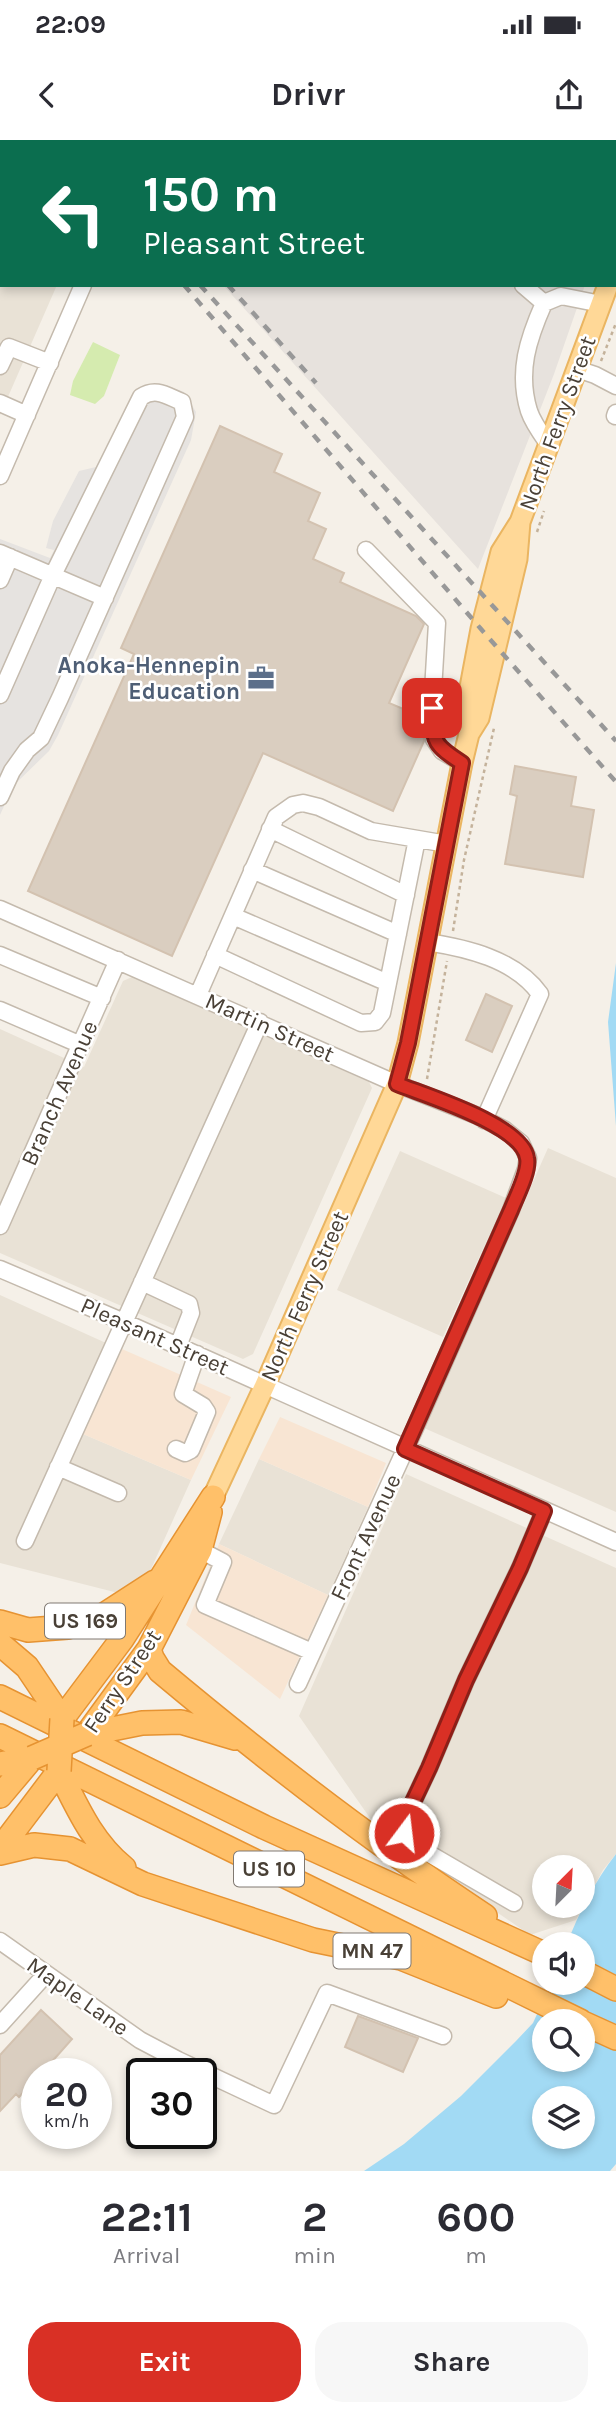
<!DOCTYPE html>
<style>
body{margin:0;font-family:Karla,sans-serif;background:#f7f7f7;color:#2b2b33;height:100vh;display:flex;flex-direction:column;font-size:26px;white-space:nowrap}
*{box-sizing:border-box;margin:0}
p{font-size:23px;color:#7c7c81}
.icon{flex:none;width:38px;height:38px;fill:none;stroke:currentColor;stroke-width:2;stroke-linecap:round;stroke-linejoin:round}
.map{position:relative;height:2031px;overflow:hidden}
.details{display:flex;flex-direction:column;background:#fff;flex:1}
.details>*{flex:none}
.top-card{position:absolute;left:0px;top:0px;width:616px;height:147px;box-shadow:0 4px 10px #0003;background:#0b6e4f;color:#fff;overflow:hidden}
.needle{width:46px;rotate:24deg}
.buttons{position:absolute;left:532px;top:1715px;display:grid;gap:14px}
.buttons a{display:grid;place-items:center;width:63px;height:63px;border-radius:50%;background:#fff;box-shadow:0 4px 10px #0003;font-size:35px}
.speed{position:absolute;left:21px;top:1918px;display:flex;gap:14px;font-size:35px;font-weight:700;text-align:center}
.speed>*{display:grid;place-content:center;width:91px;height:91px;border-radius:50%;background:#fff;box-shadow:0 4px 10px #0003;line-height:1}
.speed small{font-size:18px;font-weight:400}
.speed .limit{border:4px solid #111;border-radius:10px;background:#fff;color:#111}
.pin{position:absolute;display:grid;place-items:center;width:60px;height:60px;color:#fff;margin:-30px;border-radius:14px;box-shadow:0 4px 10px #0006}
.me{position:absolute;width:77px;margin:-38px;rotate:15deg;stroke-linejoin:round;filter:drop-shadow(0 0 5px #0008)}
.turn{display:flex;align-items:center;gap:24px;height:147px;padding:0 28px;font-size:32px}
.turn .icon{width:91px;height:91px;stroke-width:2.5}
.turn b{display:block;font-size:49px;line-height:60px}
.eta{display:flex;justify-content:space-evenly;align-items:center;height:119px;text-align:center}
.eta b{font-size:42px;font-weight:700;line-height:49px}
.primary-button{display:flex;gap:14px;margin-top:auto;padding:14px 28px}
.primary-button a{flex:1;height:80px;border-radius:28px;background:#d93025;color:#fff;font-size:28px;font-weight:700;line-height:80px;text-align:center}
.primary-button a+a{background:#f7f7f7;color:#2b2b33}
.status{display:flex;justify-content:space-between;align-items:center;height:49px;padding:0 35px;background:#fff;direction:ltr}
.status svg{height:19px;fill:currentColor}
header{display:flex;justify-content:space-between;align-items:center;height:91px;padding:0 28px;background:#fff;font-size:32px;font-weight:700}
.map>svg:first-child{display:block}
.residential{fill:#e9e2d6;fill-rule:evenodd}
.commercial{fill:#f8e5d3}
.industrial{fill:#e7e2dd}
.green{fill:#d5ebaf}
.parking{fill:#e6e3e0}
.water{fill:#a2daf4;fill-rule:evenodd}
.building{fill:#dacec0;stroke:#d3c2b0;stroke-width:2}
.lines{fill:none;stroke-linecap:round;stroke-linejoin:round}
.minor-casing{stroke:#c4baad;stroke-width:19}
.major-casing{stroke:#eab561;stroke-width:23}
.highway-casing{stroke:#e69332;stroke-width:26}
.path{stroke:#c4b29b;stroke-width:2.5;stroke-dasharray:3.5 3.5;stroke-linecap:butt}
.minor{stroke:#fff;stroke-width:16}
.major{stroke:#ffd897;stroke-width:19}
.highway{stroke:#ffc069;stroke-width:23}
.rail{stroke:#989898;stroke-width:4.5;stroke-dasharray:9 9;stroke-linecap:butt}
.highway-bridge-casing{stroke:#e69332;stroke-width:26;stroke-linecap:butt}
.highway-bridge{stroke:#ffc069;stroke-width:23}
.route-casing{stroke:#8d1f18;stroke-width:18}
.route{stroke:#d93025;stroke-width:12}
.labels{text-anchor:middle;stroke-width:5;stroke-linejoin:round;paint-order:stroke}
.shield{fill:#fff;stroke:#807972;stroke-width:2}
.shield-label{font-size:21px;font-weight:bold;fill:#494036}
.street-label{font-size:23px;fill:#494036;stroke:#fff}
.service-label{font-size:23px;font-weight:bold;fill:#4e5e75;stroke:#fff;text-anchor:end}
</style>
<div class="status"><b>22:09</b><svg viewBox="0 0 49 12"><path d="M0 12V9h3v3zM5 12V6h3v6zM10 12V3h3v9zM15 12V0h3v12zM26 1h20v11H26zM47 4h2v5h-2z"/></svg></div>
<header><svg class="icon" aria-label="back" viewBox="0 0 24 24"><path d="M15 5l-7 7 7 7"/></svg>Drivr<svg class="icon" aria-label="share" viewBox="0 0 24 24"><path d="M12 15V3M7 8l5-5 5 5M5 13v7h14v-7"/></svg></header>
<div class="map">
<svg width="616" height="2031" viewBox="0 0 616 2031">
<rect width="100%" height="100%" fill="#f5f0e8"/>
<path class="residential" d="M0 113 2 114V145H57L0 275Z
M132 837 369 942 372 948 253 1214 243 1219 0 1113V889L84 927 123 841Z
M548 1008 616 1038V1372L424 1288Z
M400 1011 506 1058 443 1197 337 1150Z
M0 1155 106 1203 69 1288 191 1340 138 1458 0 1423Z
M259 1319 368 1367 328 1455 219 1404Z
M406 1334 616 1428V1714L603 1730 576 1780 530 1795 379 1691 299 1576ZM544 1727H583V1766H544Z"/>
<path class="commercial" d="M122 1209 231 1257 191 1340 83 1294Z
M280 1277 386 1323 368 1367 259 1319Z
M219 1404 328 1455 280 1559 186 1485Z"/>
<path class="industrial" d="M92 0H616V56L614 61V2H93Z
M223 145H585L554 234 478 429Z"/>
<path class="green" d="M93 202 120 215 104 256 95 264 70 255 73 241Z"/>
<path class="parking" d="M165 245 184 252 196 272 191 300 58 595 49 611 13 646 0 675V399L50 418 54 410 46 408 53 381 79 331 96 327 140 248Z"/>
<path class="water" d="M616 823V986L608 882Z
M616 1714V2024L610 2031H364L404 2004 461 1956 516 1901 533 1883 551 1843H583V1804H567C579 1772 595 1741 616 1714ZM544 1881H583V1920H544ZM544 1958H583V1997H544Z"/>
<path class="building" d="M220 286 282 314 274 332 320 353 308 381 326 389 313 419 344 433 340 442 416 476 424 484 389 563 422 577 424 601 393 671 263 613 172 816 28 751 134 514 121 508Z
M515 626 576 637 571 666 594 670 583 737 505 724 517 656 510 654Z
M486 854 512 866 492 912 466 900Z
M41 1870 72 1899 41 1934H37V1938L19 1957 16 1954 0 1971V1915Z
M358 1876 418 1898 403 1932 345 1907Z"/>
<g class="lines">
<g class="minor-casing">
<path id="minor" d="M245 0 249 2
M415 0 416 2
M523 145 544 163
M0 226 9 207 50 223
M577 229 595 235 616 246
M0 263 27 275
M615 276 616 273
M549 305C542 295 533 283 529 271 517 232 528 199 544 163L561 156 601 164
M0 336 83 145
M366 410 437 483 432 568 434 599 442 611 462 623
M0 413 105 458
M0 440 10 417
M0 555 53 435 141 257C156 247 167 256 182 262L185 277 60 558 41 598 27 610 12 631 0 657
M270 689 406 755
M252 730 398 794
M0 769 397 944 478 976 505 990 521 1003 528 1018 526 1029 511 1070 415 1288 298 1544
M233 776 388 843
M427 802C466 808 515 819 540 854L484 980
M0 815 102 858
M215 815 361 883 375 882 382 873 417 699
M198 855 276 677 293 665 303 663 319 667 371 691 447 704
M0 870 81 905
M0 1086 118 820
M0 1129 124 1182 616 1402
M142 1142 189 1164 191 1173 178 1206
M176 1309 185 1313 191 1310 207 1272 203 1266 183 1254 197 1214
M58 1327 118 1353
M25 1401 260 882
M200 1410 223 1422 205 1465 312 1512
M514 1763 421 1709 404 1693V1681L429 1628 466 1540 520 1428 544 1371
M0 1801 140 1900 178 1920 274 1965 327 1853 443 1896
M0 1885 46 1834"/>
</g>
<g class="major-casing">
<path id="major" d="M614 129 616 124
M469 594 465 574 481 489 501 412 520 382 608 145
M213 1357 265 1245 397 944 408 903 462 623 469 594 479 578 517 419 520 382"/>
</g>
<g class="highway-casing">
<path id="highway" d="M0 1482 28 1490 68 1487 104 1475 155 1442
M0 1504 27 1527 62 1579 122 1499 213 1357
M149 1509 152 1518 160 1531C264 1618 371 1701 485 1776
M0 1557 264 1687 544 1814
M87 1594 149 1509 200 1410 210 1372
M87 1594 142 1583 181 1582 235 1598
M0 1596 580 1881
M0 1624 32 1618
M0 1656 32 1618
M0 1709 59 1631C77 1667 92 1702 124 1728
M0 1713 34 1705 70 1709 143 1744 313 1800 401 1818 496 1856
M583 1832 616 1849
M583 1883 616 1898"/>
</g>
<path class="path" d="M601 221 616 183
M537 392 544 371
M453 791 464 720 494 588
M427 939 447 821"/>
<use href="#minor" class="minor"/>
<use href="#major" class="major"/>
<use href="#highway" class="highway"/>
<path class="rail" d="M53 0 55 2
M68 0 70 2
M101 0 104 2
M373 2 379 0
M184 145 481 489 616 642
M200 145 616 601
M228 145 316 243"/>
<g class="highway-bridge-casing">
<path id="highway-bridge" d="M32 1618 87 1594
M59 1631 62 1579"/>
</g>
<use href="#highway-bridge" class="highway-bridge"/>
</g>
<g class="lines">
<g class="route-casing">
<path id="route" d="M404 1693V1681L429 1628 466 1540 520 1428 544 1371 405 1309 511 1070C516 1057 530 1031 527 1018 522 985 427 956 397 944L408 903 462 623C432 604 434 602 432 568"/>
</g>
<use href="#route" class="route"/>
</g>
<defs>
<g id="office-bare" transform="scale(2.1)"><path d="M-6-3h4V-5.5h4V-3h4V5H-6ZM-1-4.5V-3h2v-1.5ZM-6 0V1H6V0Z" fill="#5c6f8a" stroke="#fff" stroke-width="2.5" paint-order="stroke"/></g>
</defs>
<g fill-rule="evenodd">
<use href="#office-bare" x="261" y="538"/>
</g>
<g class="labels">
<g class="shield">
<rect x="45" y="1463.5" width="80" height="35" rx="5"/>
<rect x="234" y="1711.5" width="70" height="35" rx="5"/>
<rect x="333.5" y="1793.5" width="77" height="35" rx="5"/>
</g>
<g class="shield-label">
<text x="85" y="1488">US 169</text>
<text x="269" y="1736">US 10</text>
<text x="372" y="1818">MN 47</text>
</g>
<g class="street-label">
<text transform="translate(557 283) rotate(-70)" y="8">North Ferry Street</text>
<text transform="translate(270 887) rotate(24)" y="8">Martin Street</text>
<text transform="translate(59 953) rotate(-66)" y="8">Branch Avenue</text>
<text transform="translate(304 1156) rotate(-66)" y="8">North Ferry Street</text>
<text transform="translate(155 1196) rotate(24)" y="8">Pleasant Street</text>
<text transform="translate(365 1397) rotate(-65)" y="8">Front Avenue</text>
<text transform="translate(122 1541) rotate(-56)" y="8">Ferry Street</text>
<text transform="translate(78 1856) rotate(35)" y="8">Maple Lane</text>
</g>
<g class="service-label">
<text x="240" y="533">Anoka-Hennepin<tspan x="240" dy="26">Education</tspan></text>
</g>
</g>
</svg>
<div class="buttons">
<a><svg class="needle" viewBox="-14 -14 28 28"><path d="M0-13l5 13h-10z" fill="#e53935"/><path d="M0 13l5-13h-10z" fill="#7c7c81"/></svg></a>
<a><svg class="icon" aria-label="sound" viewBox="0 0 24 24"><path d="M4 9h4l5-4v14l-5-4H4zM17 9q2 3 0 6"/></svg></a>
<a><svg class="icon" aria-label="search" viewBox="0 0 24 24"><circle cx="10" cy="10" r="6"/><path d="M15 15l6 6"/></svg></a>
<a><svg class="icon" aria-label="layers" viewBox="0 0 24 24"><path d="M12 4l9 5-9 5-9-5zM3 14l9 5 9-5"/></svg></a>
</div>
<div class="speed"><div>20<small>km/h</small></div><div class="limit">30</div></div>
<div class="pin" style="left:432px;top:568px;background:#d93025"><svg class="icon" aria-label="arrive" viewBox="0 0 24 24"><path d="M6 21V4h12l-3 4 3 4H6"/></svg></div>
<svg class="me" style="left:404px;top:1693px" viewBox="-20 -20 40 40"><circle r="17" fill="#d93025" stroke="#fff" stroke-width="3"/><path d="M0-11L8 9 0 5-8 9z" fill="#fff"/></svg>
<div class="top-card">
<div class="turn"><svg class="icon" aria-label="left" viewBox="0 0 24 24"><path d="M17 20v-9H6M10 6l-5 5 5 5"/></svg><div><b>150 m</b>Pleasant Street</div></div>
</div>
</div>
<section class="details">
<div class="eta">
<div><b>22:11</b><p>Arrival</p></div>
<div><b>2</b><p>min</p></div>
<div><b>600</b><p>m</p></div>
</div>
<div class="primary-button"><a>Exit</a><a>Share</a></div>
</section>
